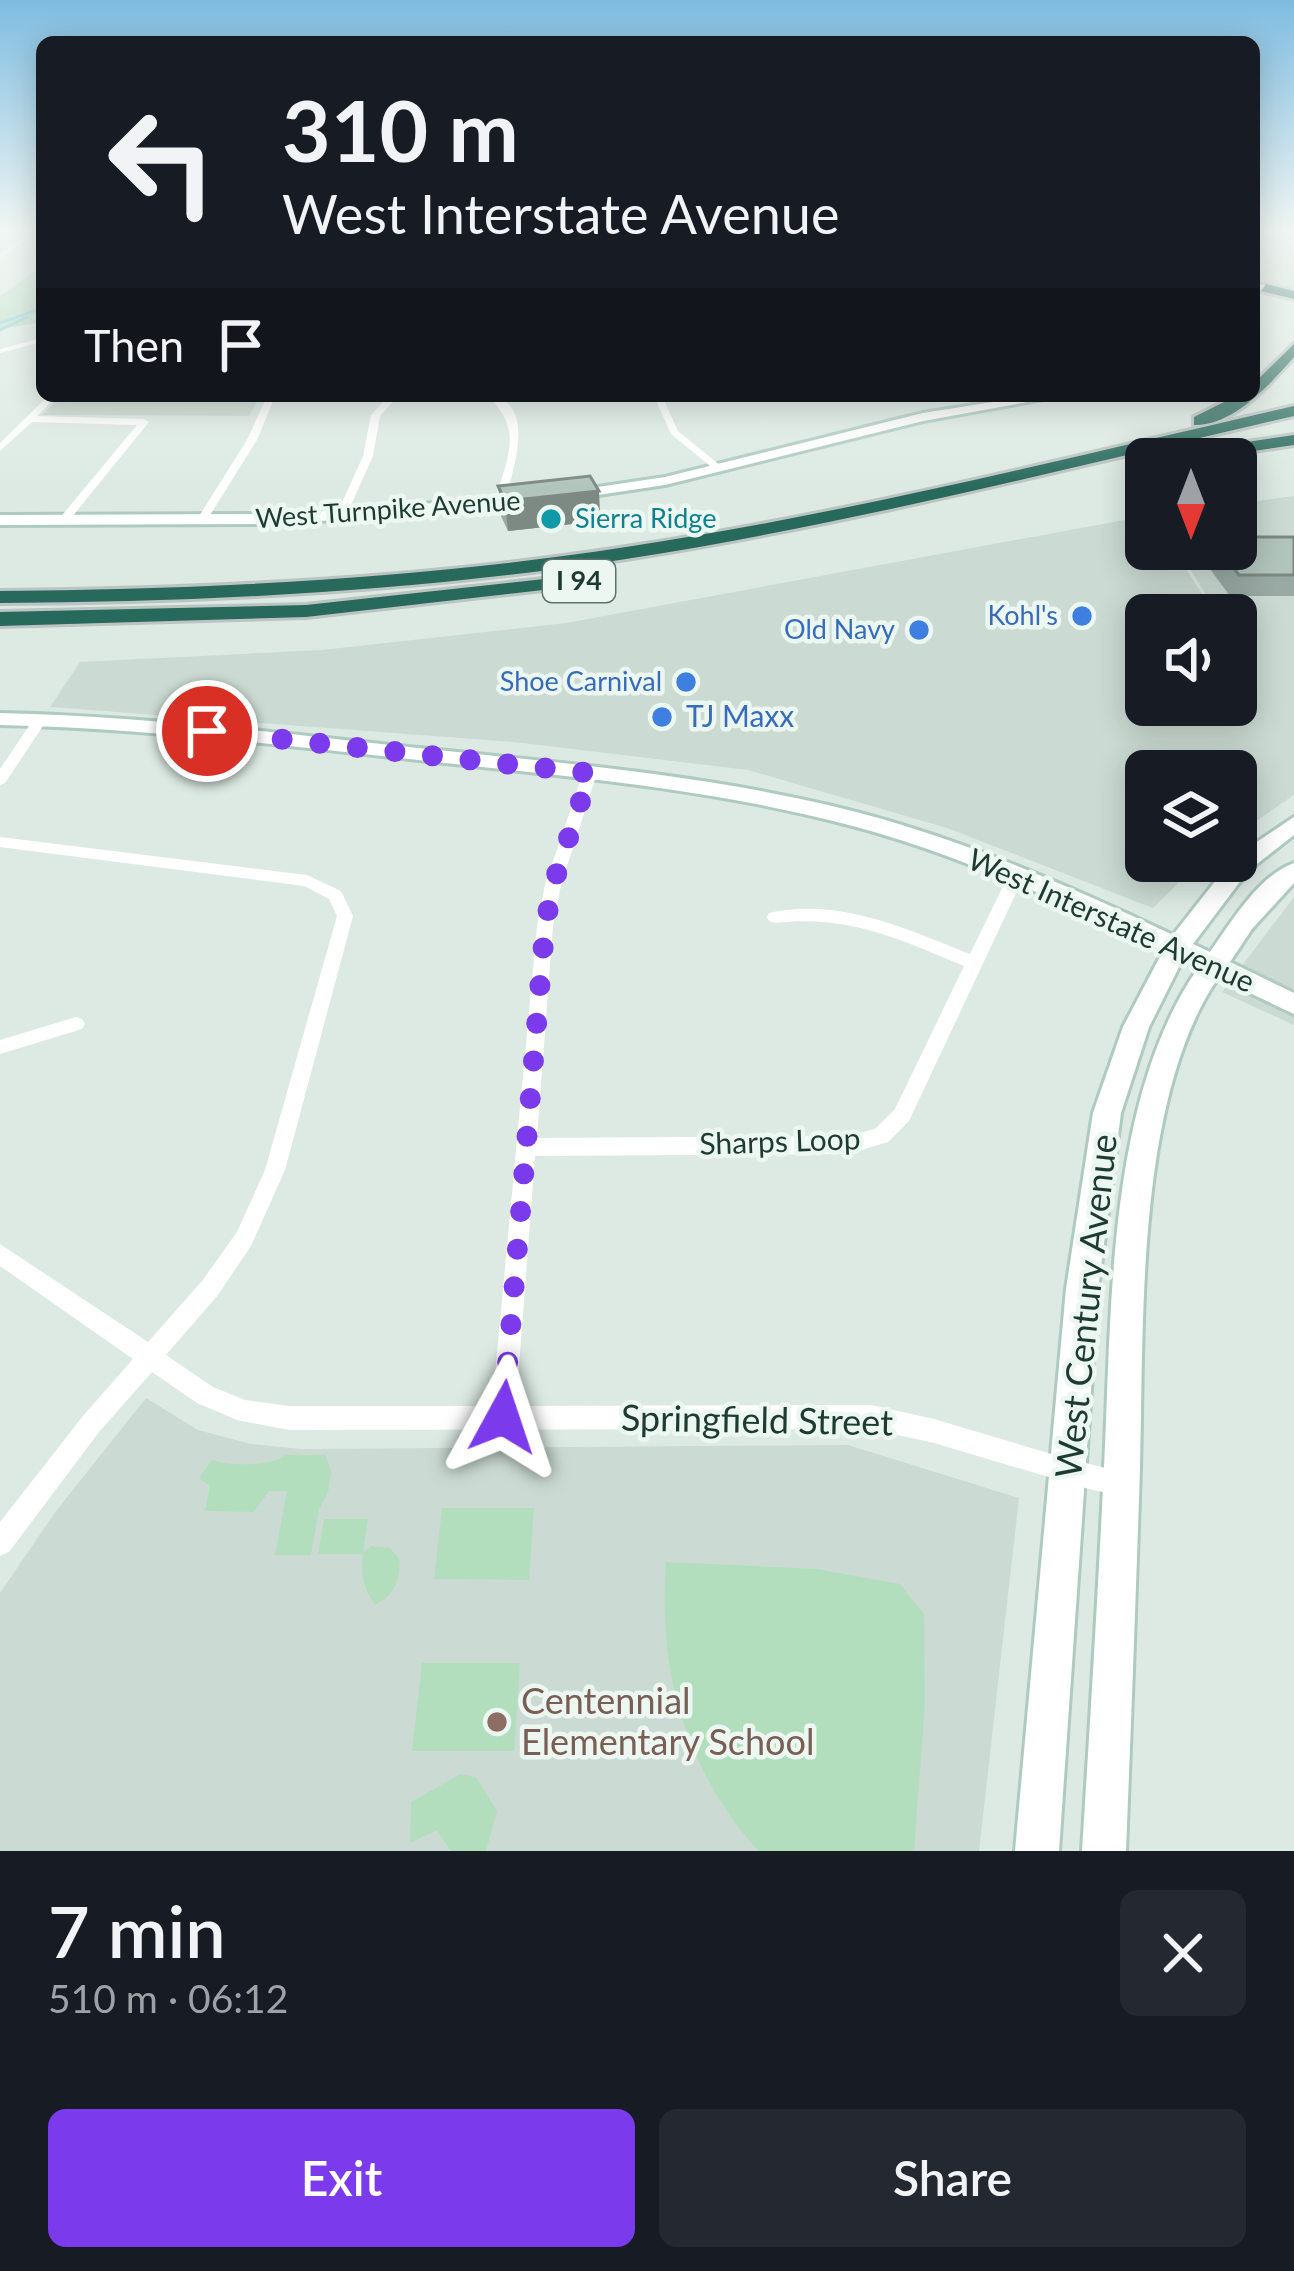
<!DOCTYPE html>
<meta charset="utf-8">
<style>
body{margin:0;font-family:Lato,sans-serif;background:#242831;color:#f1f3f6;height:100vh;display:flex;flex-direction:column;font-size:45px;white-space:nowrap}
*{box-sizing:border-box;margin:0}
p{font-size:39px;color:#9ea1a6}
.icon{flex:none;width:66px;height:66px;fill:none;stroke:currentColor;stroke-width:2;stroke-linecap:round;stroke-linejoin:round}
.map{position:relative;height:1851px;overflow:hidden}
.drawer{display:flex;flex-direction:column;background:#171b24;flex:1}
.drawer>*{flex:none}
.top-card{position:absolute;left:36px;top:36px;width:1224px;height:366px;border-radius:18px;box-shadow:0 6px 30px #0003;background:#171b24;color:#f1f3f6;overflow:hidden}
.needle{width:78px;rotate:180deg}
.buttons{position:absolute;left:1125px;top:438px;display:grid;gap:24px}
.buttons a{display:grid;place-items:center;width:132px;height:132px;border-radius:18px;background:#171b24;box-shadow:0 6px 30px #0003;font-size:60px}
.pin{position:absolute;display:grid;place-items:center;width:102px;height:102px;color:#fff;margin:-51px;border:6px solid #fff;border-radius:50%;box-shadow:0 3px 12px #0007}
.me{position:absolute;width:132px;margin:-66px;rotate:5deg;stroke-linejoin:round;filter:drop-shadow(0 0 9px #0008)}
.turn{display:flex;align-items:center;gap:42px;height:252px;padding:0 48px;font-size:54px}
.turn .icon{width:156px;height:156px;stroke-width:2.5}
.turn b{display:block;font-size:84px;line-height:102px}
.then{display:flex;align-items:center;height:114px;padding:0 48px;background:#0003;gap:24px;font-size:45px}
.round{display:grid;place-items:center;flex:none;width:126px;height:126px;border-radius:18px;background:#242831}
.summary{display:flex;align-items:center;justify-content:space-between;height:204px;padding:0 48px}
h1{font-size:72px;font-weight:600;line-height:90px}
.cta{display:flex;gap:24px;margin-top:auto;padding:24px 48px}
.cta a{flex:1;height:138px;border-radius:18px;background:#7c3aed;color:#fff;font-size:48px;font-weight:600;line-height:138px;text-align:center}
.cta a+a{background:#242831;color:#f1f3f6}
.map>svg:first-child{display:block}
.built{fill:#cbdad3}
.green{fill:#b3debe}
.lines{fill:none;stroke-linecap:round;stroke-linejoin:round}
.stream{stroke:#7fc9d5;stroke-width:3}
.secondary-casing{stroke:#afcbc1;stroke-width:6}
.highway-casing{stroke:#bbc4c2;stroke-width:6}
.street{fill:#fff;fill-rule:evenodd}
.secondary{fill:#fff;fill-rule:evenodd}
.highway{fill:#27695b;fill-rule:evenodd}
.wall{fill:#99a9a3}
.shaded-wall{fill:#7d8a84}
.building{fill:#b2c5bd;stroke:#7d8a84;stroke-width:3}
.route{stroke:#7c3aed;stroke-width:21;stroke-dasharray:0 37.8}
.culture-dot{fill:#0f9aa8;stroke:#edf7f2;stroke-width:4.5}
.shop-dot{fill:#3f7fe0;stroke:#edf7f2;stroke-width:4.5}
.education-dot{fill:#8d6e63;stroke:#edf7f2;stroke-width:4.5}
.labels{text-anchor:middle;stroke-width:9;stroke-linejoin:round;paint-order:stroke}
.far-street-label{font-size:27px;fill:#1d3b33;stroke:#edf7f2}
.far-culture-label{font-size:27px;fill:#0d838f;stroke:#edf7f2;text-anchor:start}
.shield{fill:#edf7f2;stroke:#5b736c;stroke-width:3}
.shield-label{font-size:27px;font-weight:bold;fill:#1d3b33}
.far-shop-label{font-size:27px;fill:#366cbe;stroke:#edf7f2;text-anchor:end}
.shop-label{font-size:30px;fill:#366cbe;stroke:#edf7f2;text-anchor:start}
.street-label{font-size:30px;fill:#1d3b33;stroke:#edf7f2}
.near-street-label{font-size:36px;fill:#1d3b33;stroke:#edf7f2}
.near-education-label{font-size:36px;fill:#785e54;stroke:#edf7f2;text-anchor:start}
</style>
<div class="map">
<svg width="1294" height="1851" viewBox="0 0 1294 1851">
<rect width="100%" height="100%" fill="#ddeae4"/>
<path class="built" d="M1254 236H1294V287L1254 280Z
M61 396H260L249 416 42 415Z
M1294 496V795L1236 835V771H1146V861H1201L1153 908 947 828 748 770 514 742 50 707 80 662 322 650 566 623 1146 516V549H1173L1216 615H1146V705H1236V615H1218L1178 549H1236V504Z
M1294 897V1025L1222 992Z
M146 1398 198 1430 251 1444 301 1449 848 1445 1019 1498 979 1851H0V1593L56 1511Z"/>
<path class="green" d="M42 266V322L0 329V296Z
M286 1455H326L331 1472 328 1493 319 1509 311 1555H275L287 1491H269L254 1512 205 1511 210 1486 199 1478 212 1460C230 1466 272 1467 286 1455Z
M442 1508H534L529 1580 434 1579Z
M324 1519H368L363 1552 371 1546 390 1548 400 1560C399 1581 395 1595 375 1605 363 1586 360 1575 363 1554H318Z
M666 1562 817 1569 900 1584 924 1614 925 1704 914 1851H759L752 1844C683 1762 658 1667 666 1562Z
M422 1663H520L514 1751H412Z
M460 1774 476 1777 497 1811 486 1851H451L437 1830 410 1843 411 1802Z"/>
<g class="lines">
<path class="stream" d="M0 323 42 308
M0 330 27 317"/>
<g class="secondary-casing">
<path id="secondary" d="M1284 230H1294V236L1285 232Z
M1254 283 1294 291V297L1254 289Z
M1030 396H1060L923 421 665 485 571 499 564 495 571 491 665 477 923 413Z
M531 496 536 497V503L284 524 0 525V515L284 514Z
M0 713C137 716 272 732 409 747 550 762 693 773 832 806 951 834 1063 883 1173 935L1231 861H1236V856L1294 817V835L1248 871 1193 944 1210 952C1231 923 1258 876 1294 863V883L1252 929 1230 962 1294 993V1014L1218 978C1135 1099 1144 1325 1140 1468 1136 1596 1131 1723 1126 1851H1082C1090 1723 1098 1595 1104 1467 1112 1312 1106 1101 1198 968L1182 961 1149 1027 1121 1113 1098 1289 1059 1851H1015L1066 1289 1093 1113 1123 1027 1163 951C1056 899 948 849 833 821 694 786 551 775 409 759 273 744 137 728 0 725Z"/>
</g>
<g class="highway-casing">
<path id="highway" d="M1266 284 1294 291V299L1261 291Z
M1294 344V357C1270 384 1234 426 1194 425V417L1236 396H1254V383Z
M1294 406V416C1072 467 851 524 626 559 419 591 210 602 0 603V591C210 589 419 579 626 547 851 513 1072 457 1294 406Z
M1294 435V445L1201 459 1163 458 1172 453Z
M580 575 590 581 587 585 306 617 0 626V612L306 605Z"/>
</g>
<path class="street" d="M35 230H42L0 258V253Z
M42 338V342L0 353V349Z
M48 396H57L37 416 144 419 149 422 67 523 63 524 58 521 59 519 137 425 32 422 0 451V443Z
M267 396H275L257 440 205 523H197L196 521 247 440Z
M389 396H398L380 416 373 456 346 516 337 518 336 516 363 456 371 415Z
M488 396C539 399 512 475 504 503L499 506 494 503C506 460 525 431 488 396Z
M654 396H662L678 431 721 466V470H715L671 434Z
M40 716 47 720 5 783 0 785V769L35 717Z
M590 768 597 773 561 885 553 926 537 1138 848 1136 875 1129 895 1109 964 966C900 939 847 914 775 923L769 921 767 917 769 913C839 897 907 929 970 954L1011 870H1023L1025 874 909 1121 888 1142 848 1154 535 1156 516 1406 871 1405 934 1419 1058 1456 1121 1472 1130 1475 1133 1484 1130 1493 1121 1496 1089 1489 934 1443 871 1429 289 1430 237 1420 197 1403 152 1372 99 1432 9 1552 0 1556V1522L83 1416 133 1359 0 1266V1244L148 1342 202 1281 237 1232 265 1170 337 916 329 899 304 886 0 847V837L307 875 341 891 353 916 285 1170 251 1246 218 1295 166 1355 213 1387 245 1400 289 1406H492L537 926 545 885 583 773Z
M76 1017 82 1019 85 1024 82 1029 0 1054V1040Z"/>
<use href="#secondary" class="secondary"/>
<use href="#highway" class="highway"/>
</g>
<path class="wall" d="M498 486 599 491 600 521 508 531 501 516Z
M1294 537V596H1230L1201 557 1204 549H1236Z"/>
<path class="shaded-wall" d="M599 491 600 521 508 531 505 501Z"/>
<path class="building" d="M590 476 599 491 505 501 498 486Z
M1236 537H1294V575H1239L1219 549H1236Z"/>
<linearGradient id="sky" x2="0" y2="1"><stop stop-color="#7ebce0"/><stop offset="0.47" stop-color="#f0f6f3"/><stop offset="1" stop-color="#f0f6f3" stop-opacity="0"/></linearGradient>
<rect width="1294" height="489" fill="url(#sky)"/>
<g class="lines">
<path class="route" d="M207 731 590 773 553 885 545 926 503 1417"/>
</g>
<circle class="culture-dot" cx="551" cy="519" r="12"/>
<g class="shop-dot">
<circle cx="1082" cy="616" r="12"/>
<circle cx="919" cy="630" r="12"/>
<circle cx="686" cy="682" r="12"/>
<circle cx="662" cy="717" r="12"/>
</g>
<circle class="education-dot" cx="497" cy="1722" r="12"/>
<g class="labels">
<g class="far-street-label">
<text transform="translate(388 510) rotate(-4)" y="9">West Turnpike Avenue</text>
</g>
<g class="far-culture-label">
<text x="575" y="528">Sierra Ridge</text>
</g>
<rect class="shield" x="543" y="560" width="72" height="42" rx="9"/>
<g class="shield-label">
<text x="579" y="590">I 94</text>
</g>
<g class="far-shop-label">
<text x="1058" y="625">Kohl's</text>
<text x="895" y="639">Old Navy</text>
<text x="662" y="691">Shoe Carnival</text>
</g>
<g class="shop-label">
<text x="686" y="727">TJ Maxx</text>
</g>
<g class="street-label">
<text transform="translate(1111 921) rotate(24)" y="10">West Interstate Avenue</text>
<text transform="translate(780 1142) rotate(-2)" y="10">Sharps Loop</text>
</g>
<g class="near-street-label">
<text transform="translate(1086 1306) rotate(-84)" y="13">West Century Avenue</text>
<text transform="translate(757 1420) rotate(1)" y="13">Springfield Street</text>
</g>
<g class="near-education-label">
<text x="521" y="1714">Centennial<tspan x="521" dy="41">Elementary School</tspan></text>
</g>
</g>
</svg>
<div class="buttons">
<a><svg class="needle" viewBox="-14 -14 28 28"><path d="M0-13l5 13h-10z" fill="#e53935"/><path d="M0 13l5-13h-10z" fill="#9ea1a6"/></svg></a>
<a><svg class="icon" aria-label="sound" viewBox="0 0 24 24"><path d="M4 9h4l5-4v14l-5-4H4zM17 9q2 3 0 6"/></svg></a>
<a><svg class="icon" aria-label="layers" viewBox="0 0 24 24"><path d="M12 4l9 5-9 5-9-5zM3 14l9 5 9-5"/></svg></a>
</div>
<div class="pin" style="left:207px;top:731px;background:#d93025"><svg class="icon" aria-label="arrive" viewBox="0 0 24 24"><path d="M6 21V4h12l-3 4 3 4H6"/></svg></div>
<svg class="me" style="left:503px;top:1417px" viewBox="-20 -20 40 40"><path d="M0-17L14 15 0 8-14 15z" fill="#7c3aed" stroke="#fff" stroke-width="4"/></svg>
<div class="top-card">
<div class="turn"><svg class="icon" aria-label="left" viewBox="0 0 24 24"><path d="M17 20v-9H6M10 6l-5 5 5 5"/></svg><div><b>310 m</b>West Interstate Avenue</div></div>
<div class="then">Then<svg class="icon" aria-label="arrive" viewBox="0 0 24 24"><path d="M6 21V4h12l-3 4 3 4H6"/></svg></div>
</div>
</div>
<section class="drawer">
<div class="summary"><div><h1>7 min</h1><p>510 m · 06:12</p></div><a class="round"><svg class="icon" aria-label="close" viewBox="0 0 24 24"><path d="M6 6l12 12M18 6L6 18"/></svg></a></div>
<div class="cta"><a>Exit</a><a>Share</a></div>
</section>
